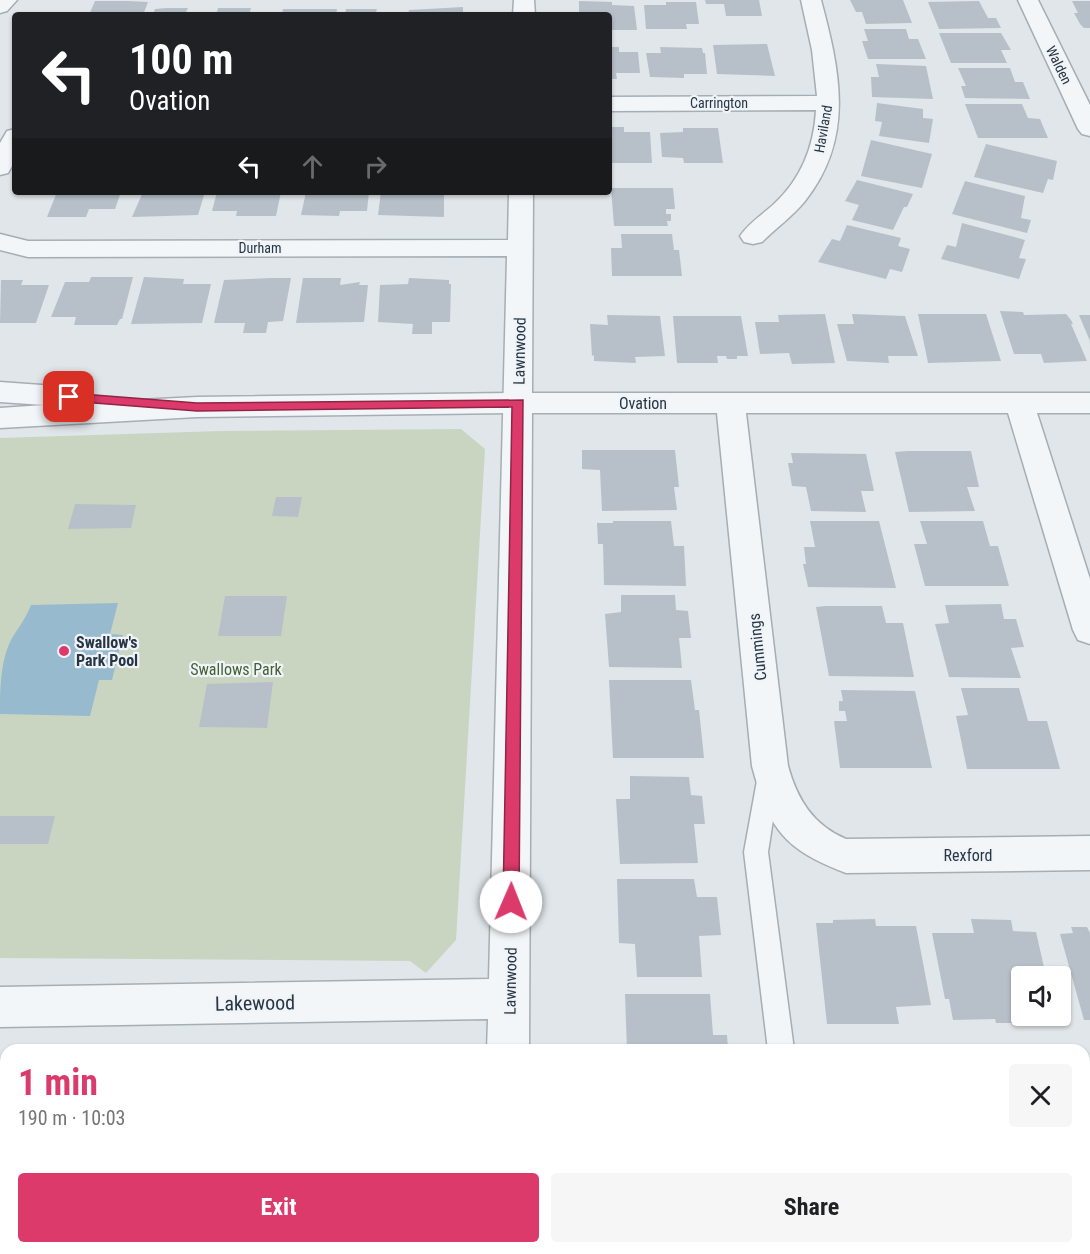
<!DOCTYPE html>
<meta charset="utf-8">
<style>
body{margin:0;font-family:"Roboto Condensed",sans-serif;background:#f6f6f6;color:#202124;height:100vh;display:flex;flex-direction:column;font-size:22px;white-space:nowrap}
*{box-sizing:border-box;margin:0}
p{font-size:20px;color:#757577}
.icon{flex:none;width:33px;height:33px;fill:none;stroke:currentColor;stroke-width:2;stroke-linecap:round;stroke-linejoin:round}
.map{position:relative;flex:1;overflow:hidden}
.panel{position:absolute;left:0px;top:1044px;width:1090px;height:210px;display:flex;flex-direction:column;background:#fff;border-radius:18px 18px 0 0;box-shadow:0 2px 4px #0004}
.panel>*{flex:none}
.hud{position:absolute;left:12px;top:12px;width:600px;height:183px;border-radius:6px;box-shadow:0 2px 4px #0004;background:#202124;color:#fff;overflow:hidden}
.buttons{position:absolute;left:1011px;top:966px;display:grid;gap:12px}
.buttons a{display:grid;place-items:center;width:60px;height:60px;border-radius:6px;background:#fff;box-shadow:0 2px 4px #0004;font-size:30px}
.pin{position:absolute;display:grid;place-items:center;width:51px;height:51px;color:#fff;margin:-26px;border-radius:12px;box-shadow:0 3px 9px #0006}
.me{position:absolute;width:66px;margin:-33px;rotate:1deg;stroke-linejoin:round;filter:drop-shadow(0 0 4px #0008)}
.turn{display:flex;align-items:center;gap:21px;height:126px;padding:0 18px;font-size:27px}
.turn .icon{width:78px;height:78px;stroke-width:2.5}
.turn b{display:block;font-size:42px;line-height:51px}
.lanes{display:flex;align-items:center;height:57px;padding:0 18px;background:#0003;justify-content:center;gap:30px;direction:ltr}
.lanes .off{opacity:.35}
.round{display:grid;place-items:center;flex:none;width:63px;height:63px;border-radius:6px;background:#f6f6f6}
.head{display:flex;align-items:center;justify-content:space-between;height:102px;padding:0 18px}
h1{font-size:36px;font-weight:700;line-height:45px;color:#db3a6b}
.primary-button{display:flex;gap:12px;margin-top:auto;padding:12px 18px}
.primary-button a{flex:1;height:69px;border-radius:6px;background:#db3a6b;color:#fff;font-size:24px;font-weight:700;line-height:69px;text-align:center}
.primary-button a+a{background:#f6f6f6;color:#202124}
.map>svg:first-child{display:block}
.green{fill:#c9d5c1}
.water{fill:#98bace}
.building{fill:#b7c0c9}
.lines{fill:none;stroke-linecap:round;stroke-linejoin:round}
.service-casing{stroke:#a5aeb5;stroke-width:3}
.minor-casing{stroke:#a5aeb5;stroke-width:3}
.tertiary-casing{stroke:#a5aeb5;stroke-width:3}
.service{fill:#f3f6f8;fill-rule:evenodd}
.minor{fill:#f3f6f8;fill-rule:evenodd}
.tertiary{fill:#f3f6f8;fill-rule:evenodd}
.route{fill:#db3a6b;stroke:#8e2646;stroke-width:1.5}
.poi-dot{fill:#db3a6b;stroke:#f0f4f8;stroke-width:2}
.labels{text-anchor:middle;stroke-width:4.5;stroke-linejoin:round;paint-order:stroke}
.far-street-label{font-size:14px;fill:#273644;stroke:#f0f4f8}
.street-label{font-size:16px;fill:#273644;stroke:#f0f4f8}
.poi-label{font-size:16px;font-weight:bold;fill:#273644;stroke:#f0f4f8;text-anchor:start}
.park-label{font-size:16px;fill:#436133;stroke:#f0f4f8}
.near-street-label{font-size:20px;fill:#273644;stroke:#f0f4f8}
</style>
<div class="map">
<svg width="1090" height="1254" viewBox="0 0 1090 1254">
<rect width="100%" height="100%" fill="#e0e6ea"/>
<path class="green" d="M461 429 485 449 456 940 426 973 410 961 0 958V438L221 431Z"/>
<path class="water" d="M118 603 110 634 123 635 112 680H99L90 716 0 714C0 691 0 660 12 638 19 627 26 618 31 605Z"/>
<path class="building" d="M705 0H759L762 16H726L724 4H706Z
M850 0H903L912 23 866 24 862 12H856Z
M95 1H128L148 2 143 15H89Z
M579 1 612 2V5L634 6 637 30H609V15H579Z
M979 1 988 18H996L1001 28 939 29 928 2Z
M1072 1H1090V28H1084L1080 24 1074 13H1078Z
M666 2H696L699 24H686L687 29H646L644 5H666Z
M463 7V15H408L409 10Z
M166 8H188L186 12H208L207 15H153L155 9Z
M218 8H251L250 12H273L272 15H216Z
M283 9H337L336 15H282Z
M346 9H377L376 12H399V15H345Z
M864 29H906L909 39H918L926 59H868L862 41H868Z
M939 33H1001L1011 50H1001L1007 63H951Z
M767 44 775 76 717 74 713 45Z
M609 47H619V52H638L640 73H616L617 79H609Z
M660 47 702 48 703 53H705L707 74H684V78L650 77 646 53H661Z
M876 64 926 66 933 99 872 97 871 77H879Z
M958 68H1010L1015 82H1023L1030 99 965 98 961 86H966Z
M877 103 923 109V118L933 119 929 143 879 136 882 122 875 121Z
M965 104H1022L1028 118 1040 119 1048 138H978Z
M609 127H624V132H650L652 163H609Z
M683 128H718L723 163H684L683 158 662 157 660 133 683 132Z
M871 140 932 154 922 188 861 176Z
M986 144 1057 161 1053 180 1048 179 1043 193 974 177Z
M857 180 913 194 907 207H904L893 230 852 220 859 205 845 201Z
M965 181 1025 196 1021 218 1031 220 1027 233 952 214Z
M611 188H673L675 209H666V214H671V221H667L668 226H614Z
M57 192H121L115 209H89L86 217H47Z
M143 192H205L198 215 132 217Z
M217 192H281L276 216H236L237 211H212Z
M306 192H369L367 211H340L339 216 301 215Z
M381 192H444V217L378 215Z
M962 223 1025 240 1019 258 1026 259 1019 279 941 259 947 245 956 247Z
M847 225 901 238 898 246 910 249 902 272 890 269 886 279 818 262 832 239 840 241Z
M621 234H672L674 250H679L682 276H612L611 248H622Z
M91 277H133L122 319H120L117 325H74L76 317H51L65 282H89Z
M144 277 184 279 183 284H211L202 323 131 324Z
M272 278H291L283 321 268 322 266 333H243L245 323H214L224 280Z
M303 278H341L340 285 360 282 359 285H368L364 322 296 323Z
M409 278 449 280V284H451L450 322H432V334H412L413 324 378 322 380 285 408 284Z
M1 280H23L21 285H49L36 323H0Z
M1000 311 1023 312 1024 315 1066 314 1071 320 1073 324H1071L1087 361 1044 363 1041 354H1014Z
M825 314 835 363 792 364 789 353 760 354 755 322H779L778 315Z
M852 314 905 316 918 356H888L889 363 847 361 837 324H854Z
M918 314H986L1001 361 928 363Z
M607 315 660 316 665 356 635 357 636 363 594 361V355L592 356 590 324 608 325Z
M1079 315H1090V341Z
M673 316H741L748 356H737V359H727L726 356H717L718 363H677Z
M582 450H675L679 487H674L677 510 602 511 600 470 582 469Z
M908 451H971L979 487H967L975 511 909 512 895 452Z
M791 453 866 454 874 491H861L866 512 811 511 806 487 792 486 788 463H793Z
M276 497H302L298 517 272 516Z
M75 504 136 505 131 528 68 529Z
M613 521H671L674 546H684L686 586 604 585 603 544H598L597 523H613Z
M810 521H879L896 588 808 587 803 564H806L804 547H815Z
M920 521H983L990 546H998L1009 586H925L914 544H927Z
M621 595H675L676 610 688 611 691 638H679L682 668 609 667 605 614 621 612Z
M225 596H287L281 636H218Z
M1001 604 1004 619H1016L1024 647 1011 648 1021 678 949 677 935 624 949 623 945 605Z
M825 606H882L886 623H903L914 677 829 676 816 607Z
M609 680H691L695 710H699L704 758H613Z
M273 682 267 728 199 727 207 684Z
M961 688H1019L1028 721H1047L1060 769H967L956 716 968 715Z
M841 690 915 691 932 768H840L834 721H847L845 711H839V701H843Z
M630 776 689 777 691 795 702 796 705 824H694L698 863 620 864 616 799H630Z
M0 816H55L48 844H0Z
M617 879H694L697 897H717L721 935 699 936 702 977H637L635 944 619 943Z
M875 919 876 926H916L931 1005 896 1007 899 1024H827L816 923H833V920Z
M971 919 1011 920 1013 931 1036 932 1046 976H1022V1016H1030L1032 1023H996L995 1019 953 1020 949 999H945L932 933H974Z
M1071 927H1087L1090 933V1020H1084L1060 934 1073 933Z
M625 994H710L713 1035H727L728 1050H627Z
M0 1144H6V1248H10L8 1254H0Z
M1084 1146H1090L1089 1217 1084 1198Z
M30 1248H136L135 1254H29Z
M160 1248H260L259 1254H159Z
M277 1248H367L366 1254H276Z
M617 1248H720V1254H617Z
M735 1248H842L843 1254H736Z
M859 1248H960L961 1254H860Z
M979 1248H1078L1080 1254H980Z"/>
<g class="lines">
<g class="service-casing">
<path id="service" d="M769 765 777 768 780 775 768 852 794 1050H768L744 852 758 775 761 768Z"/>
</g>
<g class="minor-casing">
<path id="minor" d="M514 0H534L535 15H513Z
M801 0H821C840 71 855 138 805 201 793 216 776 228 762 242L753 244 744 242 740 236C749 223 763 214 774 204 801 179 814 147 816 110L609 111V97L817 96 812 50Z
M1018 0H1038L1090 105V136L1082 134 1078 129Z
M15 129V161L8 173 0 175V143L7 131Z
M509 192H533L532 393H1090V413H1037L1090 579V644L1078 640 1073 630 1008 413H746L788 766C797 799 813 825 846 839L1090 836V870L846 873C785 850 769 830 752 766L717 413H532L529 1050H487L488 1019 0 1027V987L489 979 507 256 28 257 0 250V234L28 241 508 240Z
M480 1248H526V1254H480Z"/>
</g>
<g class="tertiary-casing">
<path id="tertiary" d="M0 0H17L7 11 0 13Z
M0 382 69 387 79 390 83 397 80 403 197 397 518 393 528 396 532 403 528 410 518 413 197 417 0 428V408L44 405 0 402Z"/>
</g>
<use href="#service" class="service"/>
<use href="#minor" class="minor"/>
<use href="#tertiary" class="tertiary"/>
</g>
<path class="route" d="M69 393 197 403 523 400 519 902 517 907 511 910 506 907 503 902 512 407 197 411 69 401 63 397Z"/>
<circle class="poi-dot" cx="64" cy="651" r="6"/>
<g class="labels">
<g class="far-street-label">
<text transform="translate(1059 65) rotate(64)" y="5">Walden</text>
<text x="719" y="108">Carrington</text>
<text transform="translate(823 129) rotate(-80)" y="5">Haviland</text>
<text x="260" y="253">Durham</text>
</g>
<g class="street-label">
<text transform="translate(519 351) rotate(-89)" y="6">Lawnwood</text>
<text x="643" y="409">Ovation</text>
<text transform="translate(757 647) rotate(-96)" y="6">Cummings</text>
<text x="968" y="861">Rexford</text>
<text transform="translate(510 981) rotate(-89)" y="6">Lawnwood</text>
</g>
<g class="poi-label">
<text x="76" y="648">Swallow's<tspan x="76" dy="18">Park Pool</tspan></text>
</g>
<g class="park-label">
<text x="236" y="675">Swallows Park</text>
</g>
<g class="near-street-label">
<text transform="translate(255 1003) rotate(-1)" y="7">Lakewood</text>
</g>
</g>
</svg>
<div class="buttons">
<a><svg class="icon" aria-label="sound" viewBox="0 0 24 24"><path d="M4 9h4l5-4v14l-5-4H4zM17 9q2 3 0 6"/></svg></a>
</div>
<div class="pin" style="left:69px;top:397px;background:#d93025"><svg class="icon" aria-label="arrive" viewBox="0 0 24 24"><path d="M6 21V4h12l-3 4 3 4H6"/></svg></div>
<svg class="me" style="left:511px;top:902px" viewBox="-20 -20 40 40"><circle r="19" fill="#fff"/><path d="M0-13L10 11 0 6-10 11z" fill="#db3a6b"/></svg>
<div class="hud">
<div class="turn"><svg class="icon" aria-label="left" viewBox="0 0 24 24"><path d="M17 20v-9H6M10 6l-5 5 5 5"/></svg><div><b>100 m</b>Ovation</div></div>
<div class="lanes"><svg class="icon" aria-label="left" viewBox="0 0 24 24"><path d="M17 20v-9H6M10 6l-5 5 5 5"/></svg><svg class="icon off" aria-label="ahead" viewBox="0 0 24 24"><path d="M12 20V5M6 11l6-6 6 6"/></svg><svg class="icon off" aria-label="right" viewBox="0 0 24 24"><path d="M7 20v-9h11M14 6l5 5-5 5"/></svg></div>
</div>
<section class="panel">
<div class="head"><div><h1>1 min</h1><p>190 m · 10:03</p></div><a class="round"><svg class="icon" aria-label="close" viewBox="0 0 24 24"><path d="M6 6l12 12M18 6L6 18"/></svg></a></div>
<div class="primary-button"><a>Exit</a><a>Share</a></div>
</section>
</div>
